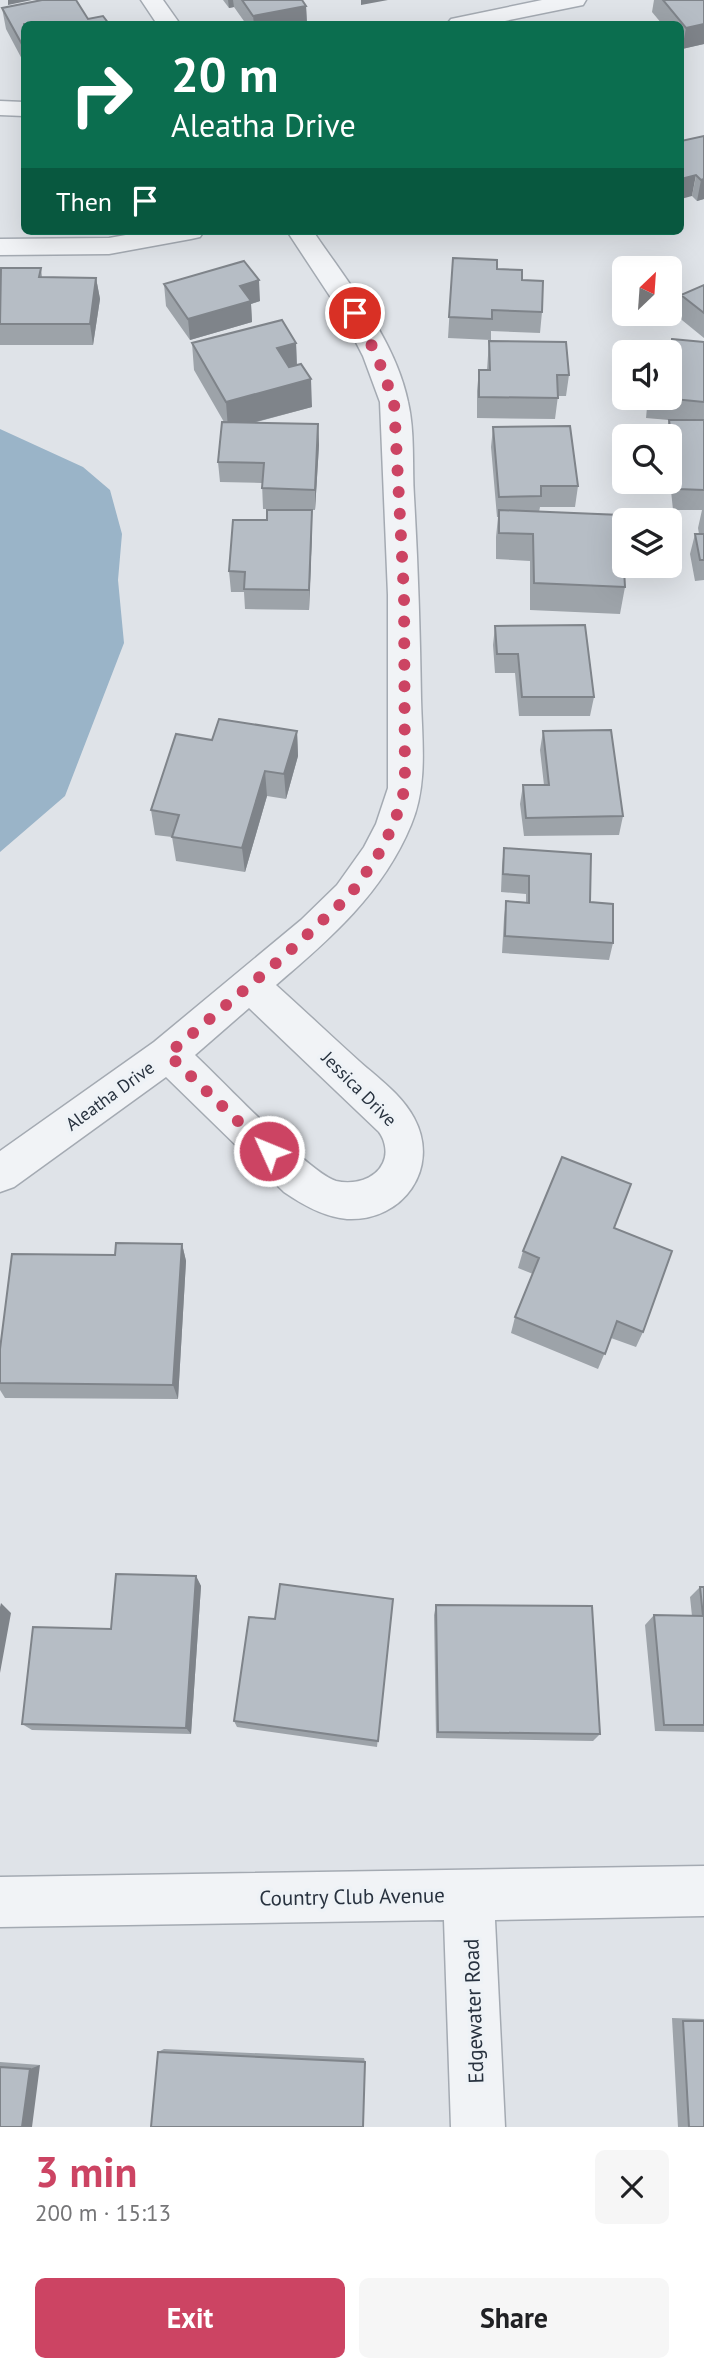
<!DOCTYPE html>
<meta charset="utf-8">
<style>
body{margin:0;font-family:"PT Sans",sans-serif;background:#f6f6f6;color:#202124;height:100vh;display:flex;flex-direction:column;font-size:26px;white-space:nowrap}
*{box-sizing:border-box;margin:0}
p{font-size:23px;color:#757577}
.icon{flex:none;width:38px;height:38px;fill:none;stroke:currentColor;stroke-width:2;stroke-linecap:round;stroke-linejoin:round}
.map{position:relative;height:2127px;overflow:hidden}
.side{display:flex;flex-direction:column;background:#fff;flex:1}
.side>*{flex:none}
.guide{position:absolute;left:21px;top:21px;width:663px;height:214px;border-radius:10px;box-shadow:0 7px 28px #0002;background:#0b6e4f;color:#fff;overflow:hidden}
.needle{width:46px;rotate:25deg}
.fabs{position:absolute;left:612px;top:256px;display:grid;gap:14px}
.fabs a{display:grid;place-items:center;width:70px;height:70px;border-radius:10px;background:#fff;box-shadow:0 7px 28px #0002;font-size:35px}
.pin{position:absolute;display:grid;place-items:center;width:60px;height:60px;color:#fff;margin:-30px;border:4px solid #fff;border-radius:50%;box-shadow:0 2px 7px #0007}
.me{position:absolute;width:77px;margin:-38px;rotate:314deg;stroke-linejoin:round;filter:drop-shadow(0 0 5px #0008)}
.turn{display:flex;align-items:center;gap:24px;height:147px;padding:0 35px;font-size:32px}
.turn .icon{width:91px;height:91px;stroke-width:2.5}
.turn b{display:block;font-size:49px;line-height:60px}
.then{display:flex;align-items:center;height:66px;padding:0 35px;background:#0003;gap:14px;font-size:26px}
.round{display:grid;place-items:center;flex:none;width:74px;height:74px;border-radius:10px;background:#f6f6f6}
.summary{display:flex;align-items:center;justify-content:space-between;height:119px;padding:0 35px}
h1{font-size:42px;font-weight:700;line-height:52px;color:#cc4463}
.primary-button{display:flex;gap:14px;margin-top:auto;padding:14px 35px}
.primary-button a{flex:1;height:80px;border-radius:10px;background:#cc4463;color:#fff;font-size:28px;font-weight:700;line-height:80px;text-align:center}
.primary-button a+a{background:#f6f6f6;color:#202124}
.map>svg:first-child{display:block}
.water{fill:#9ab4c8}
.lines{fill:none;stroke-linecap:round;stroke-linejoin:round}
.minor-casing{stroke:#a4aab2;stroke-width:3}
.minor{fill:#f1f3f6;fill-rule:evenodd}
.wall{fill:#9da3a9}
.shaded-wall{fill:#7f848a}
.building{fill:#b6bdc5;stroke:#7f848a;stroke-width:2}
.route{stroke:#cc4463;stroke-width:12;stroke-dasharray:0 21.6}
.labels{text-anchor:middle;stroke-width:7;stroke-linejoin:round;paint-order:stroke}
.street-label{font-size:18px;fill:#28323f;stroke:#eef2f6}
.near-street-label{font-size:21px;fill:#28323f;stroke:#eef2f6}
</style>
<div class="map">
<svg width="704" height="2127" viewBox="0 0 704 2127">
<rect width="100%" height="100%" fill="#dfe3e8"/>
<path class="water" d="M0 429 83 467 110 490 122 534 118 580 124 643 65 796 0 852Z"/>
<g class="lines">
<g class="minor-casing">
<path id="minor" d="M141 0H163L180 24H157Z
M542 0H586L583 5 490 24H447L451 19Z
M0 101 24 102V116L0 115Z
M148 231H204L200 237 191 239 109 254 0 255V239L109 238Z
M287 231H313C348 283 395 339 408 402 415 432 412 467 414 497 418 565 420 632 421 699 422 741 428 785 411 825 383 893 330 939 276 985 304 1010 331 1036 359 1061 378 1078 402 1095 414 1118 441 1168 403 1222 347 1219 324 1217 303 1205 284 1192L166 1077 14 1187 0 1192V1151L154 1042 301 920 337 885 364 847 376 824 388 788V595L380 402 363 356 341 313ZM249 1008 379 1132C385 1140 388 1153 383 1163 375 1180 353 1185 336 1181 309 1173 221 1079 195 1055Z
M704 1866V1916L495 1920 505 2127H451L444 1920 0 1927V1877Z"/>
</g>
<use href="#minor" class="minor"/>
</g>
<path class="wall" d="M223 0H302L306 6 307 24H246L234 7 229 8Z
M654 0H704V44L682 49 681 47V24H662L652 12Z
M2 8 88 19 24 24V63L6 29Z
M704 136V199L697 201 692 196Z
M453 258 497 269 522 280 542 312 540 333 491 331V340L448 338Z
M41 268 42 277 96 278 100 299 93 345H0V273Z
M164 284 260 301 251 304 252 322 190 340 166 306Z
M704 285V338L677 316 681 295Z
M672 339 704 342V580L695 581 690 554 695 534H699L698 528 702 510H673L670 481V436H665L669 420 646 418 648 397H670V352Z
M489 341 569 375 566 396H558L555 419 477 418V391L479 370H487Z
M192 343H296L297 365 312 407 253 423 318 424 319 445 315 510H312V530L309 610 245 609 244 592H231L229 571 267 520 312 510 263 509 262 483 220 482 218 462 224 422 194 370Z
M493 427 578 486 575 507H540L539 512 625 587 620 614 530 610V561L496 559V537L498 517H497L491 447Z
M495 626 594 697 590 716H519L515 673H495L493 645Z
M297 731 298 756 286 799 267 796 245 872 176 861 172 837 155 835 151 810 212 740Z
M543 731 623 816 619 835 524 836 520 804 523 785H544L540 750Z
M504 848 590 902 613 943 609 960 502 953 504 918 506 901 526 902V894L501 892 502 866Z
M614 1228 643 1332 636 1347 611 1338 598 1369 511 1333 515 1317 533 1274 518 1268 523 1251Z
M182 1244 186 1261 178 1399 5 1398 0 1390V1349L115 1255Z
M196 1576 201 1586 191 1734 32 1730 22 1724 111 1629Z
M700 1587H704V1732L655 1731 645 1625 654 1615 692 1616 690 1597Z
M393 1599 377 1747 237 1727 234 1721 275 1619Z
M436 1605 600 1734 593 1741 436 1738 434 1615Z
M672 2018 704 2019V2127H678Z
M164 2049 364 2058 365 2062 158 2052Z
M0 2062 40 2065 0 2127Z"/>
<path class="shaded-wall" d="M8 0H32L8 5Z
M228 0H233L234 7 229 8Z
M361 0H388L361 5Z
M306 6 307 24H254L253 16Z
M704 24V44L682 49 686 28Z
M696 175 692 196 681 199V179Z
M704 179V199L697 201 701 180Z
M96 278 100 299 93 345 90 324Z
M259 280 260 301 251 304 252 322 190 340 188 319 240 286Z
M296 343 297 371 278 376 277 348Z
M311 379 312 407 228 429 226 402Z
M318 424 319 445 315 510V490Z
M312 510V530L309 610V590Z
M297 731 298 756 286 799 284 774Z
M265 771 267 796 245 872 242 848Z
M182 1244 186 1261 178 1399 173 1385Z
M196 1576 201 1586 191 1734 186 1728Z
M1 1603 11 1613 0 1673V1607Z
M40 2065 32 2127H22L30 2069Z"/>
<path class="building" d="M42 0H76L88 19 103 16 109 24H24V48L2 8Z
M242 0H302L306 6 253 16Z
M663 0H704V24L686 28Z
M704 136V179L701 180 696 175 681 179V141Z
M453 258 497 260V269L522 270V280L543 281 542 312 492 310V319L449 317Z
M244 261 259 280 240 286 251 301 188 319 164 284Z
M1 268H41L39 277 96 278 90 324H0Z
M704 285V313L681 295Z
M282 320 296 343 277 348 289 367 301 364 311 379 226 402 192 343Z
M672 339 704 342V402L653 397H670V361Z
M489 341 566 342 569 375H557L558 398 479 397V370H490Z
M669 420H704V490L678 489Z
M222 422 318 424 315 490 262 488 264 463 218 462Z
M570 426 578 486H541V496L499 497 493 427Z
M267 510H312L309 590 244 589 245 572 229 571 233 520H267Z
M499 510 621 515 625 587 534 583 533 534 499 533Z
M695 534H704V560H700Z
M585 625 594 697H522L518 654H497L495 626Z
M219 719 297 731 284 774 265 771 242 848 172 837 179 815 151 810 176 734 212 740Z
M611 730 623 816 526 818 523 785H549L543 731Z
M504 848 591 854 590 902 613 904V943L505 936 506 901 529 903V876L503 874Z
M562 1157 631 1184 614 1228 672 1251 643 1332 617 1321 605 1354 515 1317 539 1258 523 1251Z
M116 1243 182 1244 173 1385 0 1383V1349L12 1254 115 1255Z
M116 1574 196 1576 186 1728 22 1724 33 1627 111 1629Z
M280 1584 393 1599 378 1741 234 1721 249 1617 275 1619Z
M700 1587H704V1725H664L654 1615 703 1616Z
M436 1605 592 1606 600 1734 438 1732Z
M683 2021H704V2127H689Z
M158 2052 365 2062 363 2127H151Z
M0 2067 30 2069 22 2127H0Z"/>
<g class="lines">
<path class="route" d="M269 1151 168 1054 282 958 350 895 377 857 394 824 405 788 404 595 394 402 377 356 355 313"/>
</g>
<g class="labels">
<g class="street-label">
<text transform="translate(359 1089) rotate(45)" y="6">Jessica Drive</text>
<text transform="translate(110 1096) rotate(-36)" y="6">Aleatha Drive</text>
</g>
<g class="near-street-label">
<text transform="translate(352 1897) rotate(-1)" y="7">Country Club Avenue</text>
<text transform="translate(474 2011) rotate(-92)" y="7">Edgewater Road</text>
</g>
</g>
</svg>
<div class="fabs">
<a><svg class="needle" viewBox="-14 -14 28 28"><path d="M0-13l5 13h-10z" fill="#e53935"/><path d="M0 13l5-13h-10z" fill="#757577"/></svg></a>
<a><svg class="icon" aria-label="sound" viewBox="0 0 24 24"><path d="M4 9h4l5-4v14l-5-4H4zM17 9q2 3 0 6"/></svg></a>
<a><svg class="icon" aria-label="search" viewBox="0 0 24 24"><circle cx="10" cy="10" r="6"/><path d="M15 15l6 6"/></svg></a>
<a><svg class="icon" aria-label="layers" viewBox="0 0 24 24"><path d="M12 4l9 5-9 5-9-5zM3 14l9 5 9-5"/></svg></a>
</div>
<div class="pin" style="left:355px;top:313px;background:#d93025"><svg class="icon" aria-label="arrive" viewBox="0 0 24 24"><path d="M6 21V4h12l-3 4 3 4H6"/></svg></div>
<svg class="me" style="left:269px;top:1151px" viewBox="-20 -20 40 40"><circle r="17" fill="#cc4463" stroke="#fff" stroke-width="3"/><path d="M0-11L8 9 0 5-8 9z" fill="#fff"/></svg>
<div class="guide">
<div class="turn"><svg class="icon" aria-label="right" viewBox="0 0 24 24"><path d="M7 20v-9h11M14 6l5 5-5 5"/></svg><div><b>20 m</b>Aleatha Drive</div></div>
<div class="then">Then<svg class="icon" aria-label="arrive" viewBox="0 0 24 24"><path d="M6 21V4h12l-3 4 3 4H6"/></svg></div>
</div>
</div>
<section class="side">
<div class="summary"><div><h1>3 min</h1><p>200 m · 15:13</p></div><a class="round"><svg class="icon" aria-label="close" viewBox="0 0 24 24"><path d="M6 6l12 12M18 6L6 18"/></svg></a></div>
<div class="primary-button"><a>Exit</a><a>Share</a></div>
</section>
